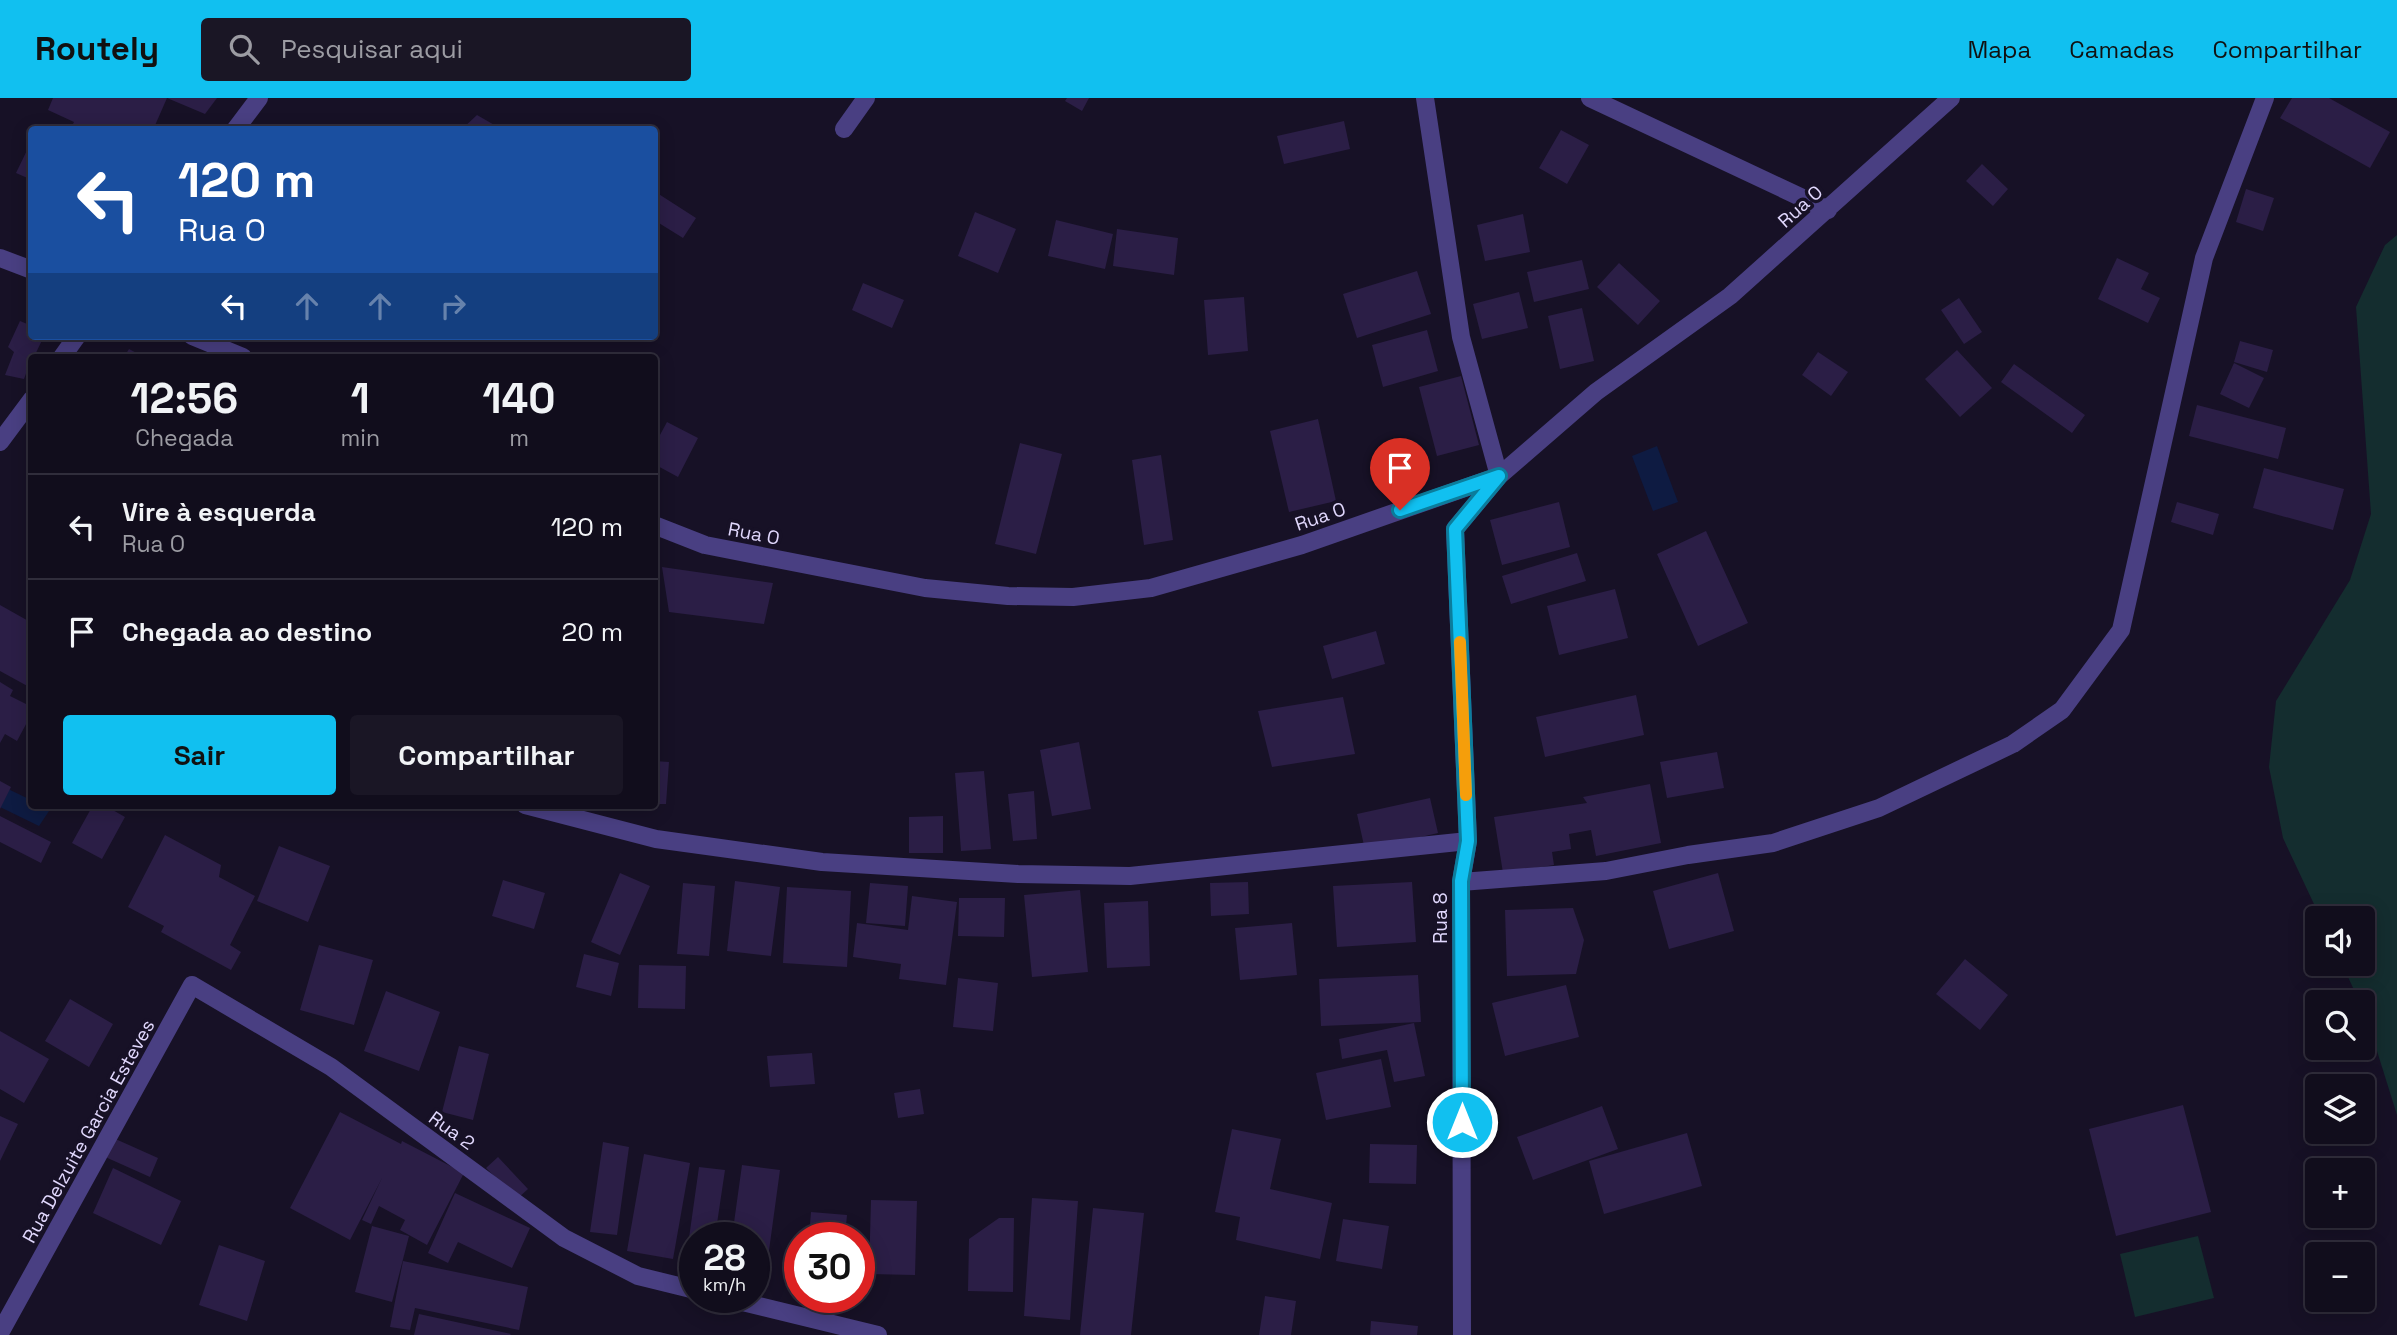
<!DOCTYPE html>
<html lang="pt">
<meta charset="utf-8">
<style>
body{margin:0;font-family:"Space Grotesk",sans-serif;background:#1a1625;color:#f1f3f6;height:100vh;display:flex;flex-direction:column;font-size:26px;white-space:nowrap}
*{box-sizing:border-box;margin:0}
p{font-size:23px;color:#9c9ca3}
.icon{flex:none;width:38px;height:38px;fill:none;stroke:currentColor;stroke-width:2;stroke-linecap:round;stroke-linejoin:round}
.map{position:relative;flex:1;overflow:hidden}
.side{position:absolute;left:28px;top:256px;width:630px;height:455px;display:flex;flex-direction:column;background:#110d1c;border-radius:7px;box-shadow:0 4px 18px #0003,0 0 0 2px #302d3b}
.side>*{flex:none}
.banner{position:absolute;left:28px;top:28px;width:630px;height:214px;border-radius:7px;box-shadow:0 4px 18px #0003,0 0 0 2px #302d3b;background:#1a4fa0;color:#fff;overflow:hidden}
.fabs{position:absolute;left:2305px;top:808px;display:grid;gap:14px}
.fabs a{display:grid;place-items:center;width:70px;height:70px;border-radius:7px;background:#110d1c;box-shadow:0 4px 18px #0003,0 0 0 2px #302d3b;font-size:35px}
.speed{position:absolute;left:679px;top:1124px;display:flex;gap:14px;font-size:35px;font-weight:700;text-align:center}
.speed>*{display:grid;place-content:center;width:91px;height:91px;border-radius:50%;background:#110d1c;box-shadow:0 4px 18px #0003,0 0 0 2px #302d3b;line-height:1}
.speed small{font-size:18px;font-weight:400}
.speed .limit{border:10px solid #d22;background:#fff;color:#111}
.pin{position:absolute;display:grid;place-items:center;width:60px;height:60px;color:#fff;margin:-72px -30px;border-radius:50% 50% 50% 0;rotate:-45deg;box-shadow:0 0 7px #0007}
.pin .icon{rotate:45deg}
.me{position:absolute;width:77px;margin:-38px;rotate:0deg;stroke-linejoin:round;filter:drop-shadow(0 0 5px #0008)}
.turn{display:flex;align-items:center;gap:24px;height:147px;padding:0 35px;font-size:32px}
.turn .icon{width:91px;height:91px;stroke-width:2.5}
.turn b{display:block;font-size:49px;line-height:60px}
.lanes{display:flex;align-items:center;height:66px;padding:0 35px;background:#0003;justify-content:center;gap:35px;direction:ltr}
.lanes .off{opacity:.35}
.eta{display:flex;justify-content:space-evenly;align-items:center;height:119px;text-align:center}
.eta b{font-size:42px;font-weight:600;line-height:49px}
.cta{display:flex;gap:14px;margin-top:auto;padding:14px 35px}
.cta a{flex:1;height:80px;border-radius:7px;background:#11c0f0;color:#111;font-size:28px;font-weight:600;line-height:80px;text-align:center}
.cta a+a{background:#1a1625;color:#f1f3f6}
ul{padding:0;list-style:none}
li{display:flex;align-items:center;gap:21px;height:105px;padding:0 35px;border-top:2px solid #302d3b}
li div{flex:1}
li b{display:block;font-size:26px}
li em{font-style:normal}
header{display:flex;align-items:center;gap:42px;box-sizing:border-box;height:98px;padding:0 35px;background:#11c0f0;color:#111}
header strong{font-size:33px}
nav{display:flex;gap:38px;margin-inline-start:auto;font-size:24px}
.search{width:490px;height:63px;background:#1a1625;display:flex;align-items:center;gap:18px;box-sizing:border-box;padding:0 24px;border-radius:7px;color:#9c9ca3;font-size:26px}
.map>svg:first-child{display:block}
.green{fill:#142d2f}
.water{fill:#0e1b42}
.building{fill:#2b1e46}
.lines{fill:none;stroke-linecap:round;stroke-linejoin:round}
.street{stroke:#493f82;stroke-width:18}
.route-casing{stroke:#0b7d9c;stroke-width:18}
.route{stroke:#11c0f0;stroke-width:12}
.slow{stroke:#f59e0b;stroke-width:12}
.labels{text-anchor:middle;stroke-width:7;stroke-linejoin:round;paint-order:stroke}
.street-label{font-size:19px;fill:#e1d8fd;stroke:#171126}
</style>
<header>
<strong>Routely</strong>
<div class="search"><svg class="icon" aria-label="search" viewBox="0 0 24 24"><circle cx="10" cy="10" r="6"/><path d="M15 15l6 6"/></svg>Pesquisar aqui</div>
<nav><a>Mapa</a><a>Camadas</a><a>Compartilhar</a></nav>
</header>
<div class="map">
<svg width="2397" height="1237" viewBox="0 0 2397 1237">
<rect width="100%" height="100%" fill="#171126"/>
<path class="green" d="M2397 137V1017L2362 905H2360L2342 866H2362V821H2321L2283 740 2269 669 2276 603 2350 482 2371 416 2356 209 2385 147Z
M2198 1138 2214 1200 2135 1219 2120 1156Z"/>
<path class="water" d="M1657 348 1678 404 1653 413 1632 358Z
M8 691 31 702 32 707 48 709 49 713 39 728 0 709Z"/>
<path class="building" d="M53 0H167L153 32H70L74 24 48 12Z
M167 0H217L205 16Z
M1067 0H1089L1082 13 1065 3Z
M2292 0H2329L2390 34 2370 70 2280 20Z
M477 17 503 32H461Z
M1344 23 1350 51 1284 66 1277 38Z
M1561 32 1589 47 1567 86 1539 70Z
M32 42V82L16 75Z
M1982 66 2008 91 1993 108 1966 83Z
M2246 91 2274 100 2263 133 2236 124Z
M654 93 696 120 683 140 654 122Z
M975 114 1016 131 998 175 958 158Z
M1523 116 1530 154 1485 163 1477 127Z
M1056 122 1113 136 1105 171 1048 158Z
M1117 131 1178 140 1174 177 1113 168Z
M2117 160 2149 175 2141 191 2160 200 2148 225 2098 201Z
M1582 162 1589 191 1534 204 1527 174Z
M1619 165 1660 203 1638 227 1597 189Z
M1417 173 1431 216 1357 240 1343 196Z
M863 185 904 202 892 230 852 212Z
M1519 194 1528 230 1482 241 1473 206Z
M1244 199 1248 253 1208 257 1204 202Z
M1959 200 1982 234 1964 246 1941 212Z
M1582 210 1594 263 1560 271 1548 218Z
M20 223 32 228V238H44L34 259H32L24 281 5 277 14 254 8 249Z
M1427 232 1438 273 1383 289 1372 247Z
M2240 243 2273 252 2267 274 2234 264Z
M129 251 144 259H124Z
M1957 252 1992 290 1960 319 1925 281Z
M1818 254 1848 274 1831 298 1802 277Z
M2234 265 2264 280 2249 310 2220 296Z
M2014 266 2085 317 2072 335 2001 284Z
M1461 278 1479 347 1437 358 1419 289Z
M2197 307 2286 330 2278 361 2189 338Z
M1318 321 1336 403 1289 414 1270 333Z
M667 324 698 340 678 379 654 366V348Z
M1020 345 1062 356 1036 456 995 446Z
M1161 357 1173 442 1144 447 1132 362Z
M2264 370 2344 391 2333 432 2253 410Z
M1559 404 1570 449 1502 467 1490 422Z
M2177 404 2219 416 2213 437 2171 424Z
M1706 433 1748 525 1698 548 1657 456Z
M1577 455 1586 483 1511 506 1502 478Z
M662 469 773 485 764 526 669 514Z
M1615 491 1628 540 1559 557 1547 508Z
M0 507 32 525 31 590 0 573Z
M1376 533 1385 566 1332 581 1323 548Z
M0 584 13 592 10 598 32 609V615L17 643 5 636 0 645Z
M1636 597 1644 637 1545 659 1536 619Z
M1343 599 1355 656 1272 669 1258 613Z
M1079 644 1091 711 1052 718 1040 652Z
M1717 654 1724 690 1667 700 1660 664Z
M654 663 669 664 666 706H654Z
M984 673 991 751 961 753 955 675Z
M0 683 11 689 0 711Z
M1650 686 1661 745 1596 758 1591 732 1569 736 1571 751 1552 754 1554 767 1503 775 1494 719 1587 705 1583 699Z
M1034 693 1037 741 1013 743 1008 696Z
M1430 700 1438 735 1365 752 1357 716Z
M93 707H104L125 719 102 761 72 745Z
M0 718 51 744 41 765 0 744Z
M943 718V755H909V719Z
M165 737 221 767 219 779 255 798 230 847 241 854 231 872 161 834 164 828 128 809Z
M279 748 330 768 308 824 257 803Z
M620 775 650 788 620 857 591 844Z
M1718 775 1734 833 1669 851 1653 793Z
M503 782 545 795 534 831 492 818Z
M735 783 780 789 771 858 727 853Z
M1248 784 1249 816 1211 818 1210 785Z
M1412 784 1416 844 1337 849 1333 788Z
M683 785 715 788 709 858 677 856Z
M870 785 908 788 905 828 866 825Z
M787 789 851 793 847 869 783 865Z
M1080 792 1088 874 1032 879 1024 797Z
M912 798 957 804 946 887 899 881 901 866 853 859 857 825 908 832Z
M959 800H1005L1004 839 958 838Z
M1148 803 1150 868 1107 870 1104 805Z
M1573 810 1584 842 1576 876 1507 878 1505 812Z
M1292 825 1297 877 1240 882 1235 830Z
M319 847 373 862 354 927 300 912Z
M584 856 619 865 611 898 576 889Z
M1965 861 2008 897 1980 932 1936 896Z
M639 867 686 868 685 911 638 910Z
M1418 877 1421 924 1321 928 1319 881Z
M958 880 998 885 993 933 953 929Z
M1566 887 1579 939 1505 958 1492 905Z
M386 893 440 914 419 973 364 953Z
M70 901 113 926 89 969 45 943Z
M1414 925 1425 978 1394 984 1387 952 1342 961 1339 941Z
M0 933 49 961 24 1005 0 991Z
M459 948 489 956 473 1022 442 1014Z
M812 955 815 986 770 989 767 958Z
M1381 961 1391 1009 1326 1022 1316 975Z
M920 991 924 1016 898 1020 894 995Z
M2183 1007 2211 1114 2116 1138 2089 1031Z
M1602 1008 1618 1051 1533 1082 1517 1039Z
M340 1014 401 1046 402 1043 464 1075 427 1147 400 1132 405 1122 379 1108 371 1126 362 1122 382 1080 350 1142 290 1110Z
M0 1018 18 1026 0 1063Z
M1232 1031 1281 1041 1270 1091 1332 1105 1320 1161 1236 1142 1240 1119 1215 1114Z
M1687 1035 1702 1088 1604 1116 1589 1063Z
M111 1039 158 1060 150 1079 103 1058Z
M603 1044 629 1049 617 1137 590 1134Z
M1370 1046 1417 1047 1416 1086 1369 1085Z
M644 1056 690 1065 673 1161 627 1153Z
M498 1059 528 1091 517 1101 486 1070Z
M742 1067 780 1072 765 1182 754 1180V1139H732Z
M699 1069 725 1072 715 1139 695 1141 689 1140Z
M113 1070 181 1103 161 1147 93 1115Z
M455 1095 530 1130 512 1170 458 1144 448 1165 428 1155Z
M1032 1100 1078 1103 1070 1222 1024 1218Z
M871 1102 917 1103 915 1177 869 1176Z
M1093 1110 1144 1115 1131 1237H1080Z
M811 1114 847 1117 845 1139H809Z
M999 1120H1014L1013 1194 968 1193 969 1141Z
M1343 1121 1389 1128 1382 1171 1336 1163Z
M372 1128 409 1138 392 1204 355 1194Z
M219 1147 265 1163 247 1223 199 1207Z
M403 1163 528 1189 519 1232 415 1210 410 1232 390 1229Z
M1265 1198 1296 1203 1291 1237H1259Z
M419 1216 511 1236 510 1237H414Z
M1371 1223 1418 1228 1417 1237H1370Z"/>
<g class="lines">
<path class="street" d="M1425 0 1461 239 1499 378
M1590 0 1828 112
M844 31 866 0
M235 32 259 0
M0 160 32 172
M192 238 243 259
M62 259 77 238
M0 344 32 301
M654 427 705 447 925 490 1008 498 1073 499 1151 490 1302 447 1499 378 1596 294 1730 198 1951 0
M525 707 656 741 822 764 1018 776 1130 778 1468 743
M1461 784 1606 773 1688 757 1773 745 1879 710 2013 646 2062 612 2121 532 2204 160 2265 0
M722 1199 878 1237
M0 1235 192 887 331 969 564 1140 638 1178 695 1192
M1462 1237 1461 784 1468 743 1455 431 1499 378"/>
</g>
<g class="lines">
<g class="route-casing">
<path id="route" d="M1400 412 1499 378 1455 431 1468 743 1461 783 1462 1024"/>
</g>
<use href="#route" class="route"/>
<path class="slow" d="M1460 544 1466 697"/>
</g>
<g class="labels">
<g class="street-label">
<text transform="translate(1800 108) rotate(-42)" y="7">Rua O</text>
<text transform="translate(1320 418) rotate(-19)" y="7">Rua O</text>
<text transform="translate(754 435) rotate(11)" y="7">Rua O</text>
<text transform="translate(1440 820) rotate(-90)" y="7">Rua 8</text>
<text transform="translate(452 1032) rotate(36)" y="7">Rua 2</text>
<text transform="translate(88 1033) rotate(-61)" y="7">Rua Delzuite Garcia Esteves</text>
</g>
</g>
</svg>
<div class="fabs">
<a><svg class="icon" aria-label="sound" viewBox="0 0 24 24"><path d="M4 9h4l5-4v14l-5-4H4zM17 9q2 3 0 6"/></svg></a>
<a><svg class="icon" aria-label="search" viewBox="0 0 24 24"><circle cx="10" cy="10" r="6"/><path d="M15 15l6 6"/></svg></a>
<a><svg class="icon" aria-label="layers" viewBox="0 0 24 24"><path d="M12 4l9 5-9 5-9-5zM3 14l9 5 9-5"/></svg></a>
<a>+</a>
<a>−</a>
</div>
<div class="speed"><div>28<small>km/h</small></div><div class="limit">30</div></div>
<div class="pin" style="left:1400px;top:412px;background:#d93025"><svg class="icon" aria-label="arrive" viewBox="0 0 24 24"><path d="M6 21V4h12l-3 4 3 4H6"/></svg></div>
<svg class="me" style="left:1462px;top:1024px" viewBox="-20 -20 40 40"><circle r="17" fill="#11c0f0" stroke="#fff" stroke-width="3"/><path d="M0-11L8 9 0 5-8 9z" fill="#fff"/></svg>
<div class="banner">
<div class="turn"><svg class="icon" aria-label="left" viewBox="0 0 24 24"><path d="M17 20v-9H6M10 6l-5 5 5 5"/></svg><div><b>120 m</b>Rua O</div></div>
<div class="lanes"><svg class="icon" aria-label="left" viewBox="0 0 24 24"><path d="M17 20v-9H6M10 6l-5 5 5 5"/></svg><svg class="icon off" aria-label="ahead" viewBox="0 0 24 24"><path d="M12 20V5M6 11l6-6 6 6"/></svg><svg class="icon off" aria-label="ahead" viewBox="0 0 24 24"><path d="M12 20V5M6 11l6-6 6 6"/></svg><svg class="icon off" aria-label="right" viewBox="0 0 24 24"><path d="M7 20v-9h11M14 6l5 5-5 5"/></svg></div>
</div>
<section class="side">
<div class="eta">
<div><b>12:56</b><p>Chegada</p></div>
<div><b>1</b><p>min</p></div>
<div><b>140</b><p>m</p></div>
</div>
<ul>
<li><svg class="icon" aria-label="left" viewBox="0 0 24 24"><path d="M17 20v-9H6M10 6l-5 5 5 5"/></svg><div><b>Vire à esquerda</b><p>Rua O</p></div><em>120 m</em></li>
<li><svg class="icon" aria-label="arrive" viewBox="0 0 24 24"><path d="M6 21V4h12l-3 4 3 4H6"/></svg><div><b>Chegada ao destino</b></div><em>20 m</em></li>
</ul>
<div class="cta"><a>Sair</a><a>Compartilhar</a></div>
</section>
</div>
